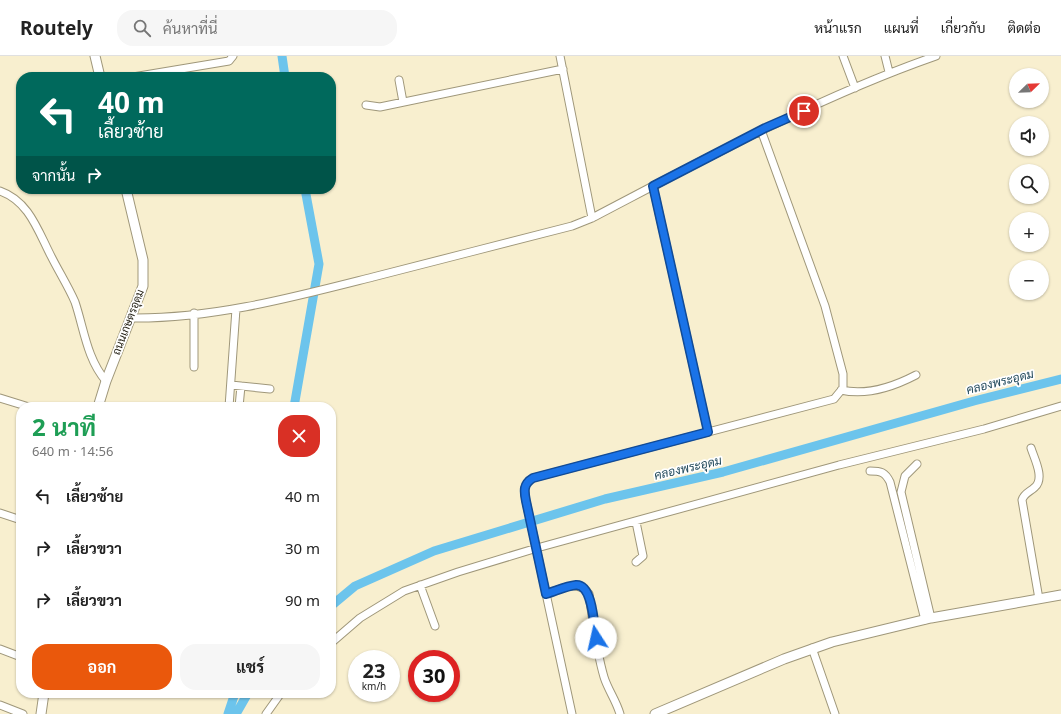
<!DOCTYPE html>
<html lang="th">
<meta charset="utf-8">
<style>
body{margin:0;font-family:"Noto Sans",Sarabun,sans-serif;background:#f6f6f6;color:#222;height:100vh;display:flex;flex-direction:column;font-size:15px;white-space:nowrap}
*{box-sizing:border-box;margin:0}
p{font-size:13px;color:#767676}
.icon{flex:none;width:22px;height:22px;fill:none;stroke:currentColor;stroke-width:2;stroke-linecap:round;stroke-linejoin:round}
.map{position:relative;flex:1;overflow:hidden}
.drawer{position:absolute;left:16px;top:346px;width:320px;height:296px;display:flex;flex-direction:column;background:#fff;border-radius:16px;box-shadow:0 1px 3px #0004}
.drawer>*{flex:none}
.top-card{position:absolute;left:16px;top:16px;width:320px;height:122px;border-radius:16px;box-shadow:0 1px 3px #0004;background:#00695c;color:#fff;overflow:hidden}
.needle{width:26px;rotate:67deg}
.tools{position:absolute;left:1009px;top:12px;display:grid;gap:8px}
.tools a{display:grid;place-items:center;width:40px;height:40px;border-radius:50%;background:#fff;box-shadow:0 1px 3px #0004;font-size:20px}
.speed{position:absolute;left:348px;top:594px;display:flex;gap:8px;font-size:20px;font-weight:700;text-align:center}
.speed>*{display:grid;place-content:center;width:52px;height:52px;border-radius:50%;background:#fff;box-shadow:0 1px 3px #0004;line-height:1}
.speed small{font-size:10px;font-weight:400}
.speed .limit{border:6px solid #d22;background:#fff;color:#111}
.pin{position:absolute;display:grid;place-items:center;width:34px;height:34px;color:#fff;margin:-17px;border:2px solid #fff;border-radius:50%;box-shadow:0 1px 4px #0007}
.me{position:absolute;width:44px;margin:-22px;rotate:350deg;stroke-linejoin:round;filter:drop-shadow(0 0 3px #0008)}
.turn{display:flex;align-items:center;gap:14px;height:84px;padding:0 16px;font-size:18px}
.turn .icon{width:52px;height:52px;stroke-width:2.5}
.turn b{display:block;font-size:28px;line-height:34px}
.then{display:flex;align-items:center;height:38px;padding:0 16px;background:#0003;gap:8px;font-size:15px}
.round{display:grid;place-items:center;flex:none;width:42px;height:42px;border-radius:16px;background:#f6f6f6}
.head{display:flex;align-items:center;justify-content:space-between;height:68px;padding:0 16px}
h1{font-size:24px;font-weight:700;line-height:30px;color:#1e9e55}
.primary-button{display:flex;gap:8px;margin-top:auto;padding:8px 16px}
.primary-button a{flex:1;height:46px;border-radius:16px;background:#ea580c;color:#fff;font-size:16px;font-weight:700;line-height:46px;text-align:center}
.primary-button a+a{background:#f6f6f6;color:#222}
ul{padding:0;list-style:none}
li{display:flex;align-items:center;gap:12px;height:52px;padding:0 16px}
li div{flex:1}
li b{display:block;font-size:15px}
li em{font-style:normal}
header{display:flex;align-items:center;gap:24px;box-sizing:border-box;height:56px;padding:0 20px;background:#fff;border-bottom:1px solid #e0e0e0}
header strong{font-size:19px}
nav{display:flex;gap:22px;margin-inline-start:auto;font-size:14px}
.search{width:280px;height:36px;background:#f6f6f6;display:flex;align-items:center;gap:10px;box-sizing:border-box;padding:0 14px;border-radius:16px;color:#767676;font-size:15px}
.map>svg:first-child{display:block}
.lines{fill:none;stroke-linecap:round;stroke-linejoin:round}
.canal{stroke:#6cc4ec;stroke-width:9}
.minor-casing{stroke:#9f977a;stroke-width:9}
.tertiary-casing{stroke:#9f977a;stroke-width:11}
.minor{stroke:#fff;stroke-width:7}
.tertiary{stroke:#fff;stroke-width:9}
.route-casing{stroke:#114b97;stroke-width:10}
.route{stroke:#1a73e8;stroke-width:7}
.labels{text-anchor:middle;stroke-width:3.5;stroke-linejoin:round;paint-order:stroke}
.street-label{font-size:11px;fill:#201d11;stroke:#fff}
.water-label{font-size:12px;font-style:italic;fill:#234a5c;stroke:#fff}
</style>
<header>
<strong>Routely</strong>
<div class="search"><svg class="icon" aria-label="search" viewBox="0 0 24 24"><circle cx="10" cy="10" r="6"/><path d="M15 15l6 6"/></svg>ค้นหาที่นี่</div>
<nav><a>หน้าแรก</a><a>แผนที่</a><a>เกี่ยวกับ</a><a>ติดต่อ</a></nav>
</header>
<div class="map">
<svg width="1061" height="658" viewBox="0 0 1061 658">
<rect width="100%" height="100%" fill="#f8efcf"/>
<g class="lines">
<path class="canal" d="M282 0 285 21
M294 351 319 208 305 133
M331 550 355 530 434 495 605 443 723 416 974 345 1061 323
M228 658 235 637
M236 658 248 637"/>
<g class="minor-casing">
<path id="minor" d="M560 0 592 162
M843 0 855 32
M885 0 889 16
M133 21 229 5 233 0
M399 24 403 46
M366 49 380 51 563 13
M653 130 708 376
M0 135C29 145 38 175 51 200 59 216 68 230 75 246 84 273 87 303 106 325
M194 257V311
M131 262C213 263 294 241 373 221 439 204 506 187 572 170L592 162C705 103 816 42 936 0
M231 329 270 333
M841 334C867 340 893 331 916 319
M0 342 29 351
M229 351 236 253
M239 351 241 330
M1031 392C1034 402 1045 422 1035 431 1030 436 1024 437 1022 444L1039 543
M917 408 905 420 901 436 931 562
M870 415C881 415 885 416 890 426L925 564
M0 457 21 464
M636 466 643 500 636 506
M420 529 435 570
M546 538C562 533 578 523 589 538 593 565 596 594 604 621 608 634 616 644 620 658
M331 587 360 562 404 535 458 516 537 492 839 409 984 373 1061 350
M812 592 835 658
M0 593 21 601
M0 649 23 658
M266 658 281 637
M572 658 526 445C524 435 523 428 533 422L834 343 843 332V318L825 250 761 74"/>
</g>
<g class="tertiary-casing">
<path id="tertiary" d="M95 0 100 21
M98 351 106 325 143 230V204L126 133
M41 658 44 637
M655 658 784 603 832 586 931 562 1061 539"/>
</g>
<use href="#minor" class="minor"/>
<use href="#tertiary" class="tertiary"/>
</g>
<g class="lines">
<g class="route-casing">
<path id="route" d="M596 582C594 570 593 528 576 529 566 530 556 535 546 538L526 445C524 435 523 428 533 422L708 376 653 130 765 72 804 55"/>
</g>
<use href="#route" class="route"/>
</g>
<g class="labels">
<g class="street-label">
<text transform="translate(128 266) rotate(-69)" y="4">ถนนเกษตรอุดม</text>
</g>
<g class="water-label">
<text transform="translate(1000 326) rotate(-14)" y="4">คลองพระอุดม</text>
<text transform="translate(688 412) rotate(-13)" y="4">คลองพระอุดม</text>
</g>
</g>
</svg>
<div class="tools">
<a><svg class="needle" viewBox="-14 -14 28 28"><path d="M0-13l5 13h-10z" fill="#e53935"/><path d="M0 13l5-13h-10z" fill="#767676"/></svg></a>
<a><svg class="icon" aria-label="sound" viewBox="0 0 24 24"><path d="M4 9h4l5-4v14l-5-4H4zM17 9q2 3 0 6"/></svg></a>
<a><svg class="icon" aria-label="search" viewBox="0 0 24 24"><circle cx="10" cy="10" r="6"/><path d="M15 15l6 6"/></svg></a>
<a>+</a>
<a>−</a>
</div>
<div class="speed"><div>23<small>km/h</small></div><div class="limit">30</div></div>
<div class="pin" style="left:804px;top:55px;background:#d93025"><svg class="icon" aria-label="arrive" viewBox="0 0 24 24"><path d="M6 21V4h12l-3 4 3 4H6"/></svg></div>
<svg class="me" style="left:596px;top:582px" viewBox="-20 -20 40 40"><circle r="19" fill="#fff"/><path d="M0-13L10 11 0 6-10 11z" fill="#1a73e8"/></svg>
<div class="top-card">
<div class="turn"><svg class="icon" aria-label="left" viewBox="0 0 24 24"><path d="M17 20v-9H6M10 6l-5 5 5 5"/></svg><div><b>40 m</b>เลี้ยวซ้าย</div></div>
<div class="then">จากนั้น<svg class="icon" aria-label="right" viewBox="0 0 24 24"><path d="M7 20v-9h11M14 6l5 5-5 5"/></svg></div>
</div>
<section class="drawer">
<div class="head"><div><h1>2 นาที</h1><p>640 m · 14:56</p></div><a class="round" style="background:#d93025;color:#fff"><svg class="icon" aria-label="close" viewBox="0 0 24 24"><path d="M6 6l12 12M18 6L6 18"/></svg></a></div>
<ul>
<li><svg class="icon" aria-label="left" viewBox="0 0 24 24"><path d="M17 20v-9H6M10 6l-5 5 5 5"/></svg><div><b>เลี้ยวซ้าย</b></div><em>40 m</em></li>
<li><svg class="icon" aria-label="right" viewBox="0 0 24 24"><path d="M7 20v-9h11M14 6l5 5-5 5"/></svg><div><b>เลี้ยวขวา</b></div><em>30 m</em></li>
<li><svg class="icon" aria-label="right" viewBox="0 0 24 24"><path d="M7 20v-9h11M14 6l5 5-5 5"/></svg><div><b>เลี้ยวขวา</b></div><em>90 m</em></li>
</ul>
<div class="primary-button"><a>ออก</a><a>แชร์</a></div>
</section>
</div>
